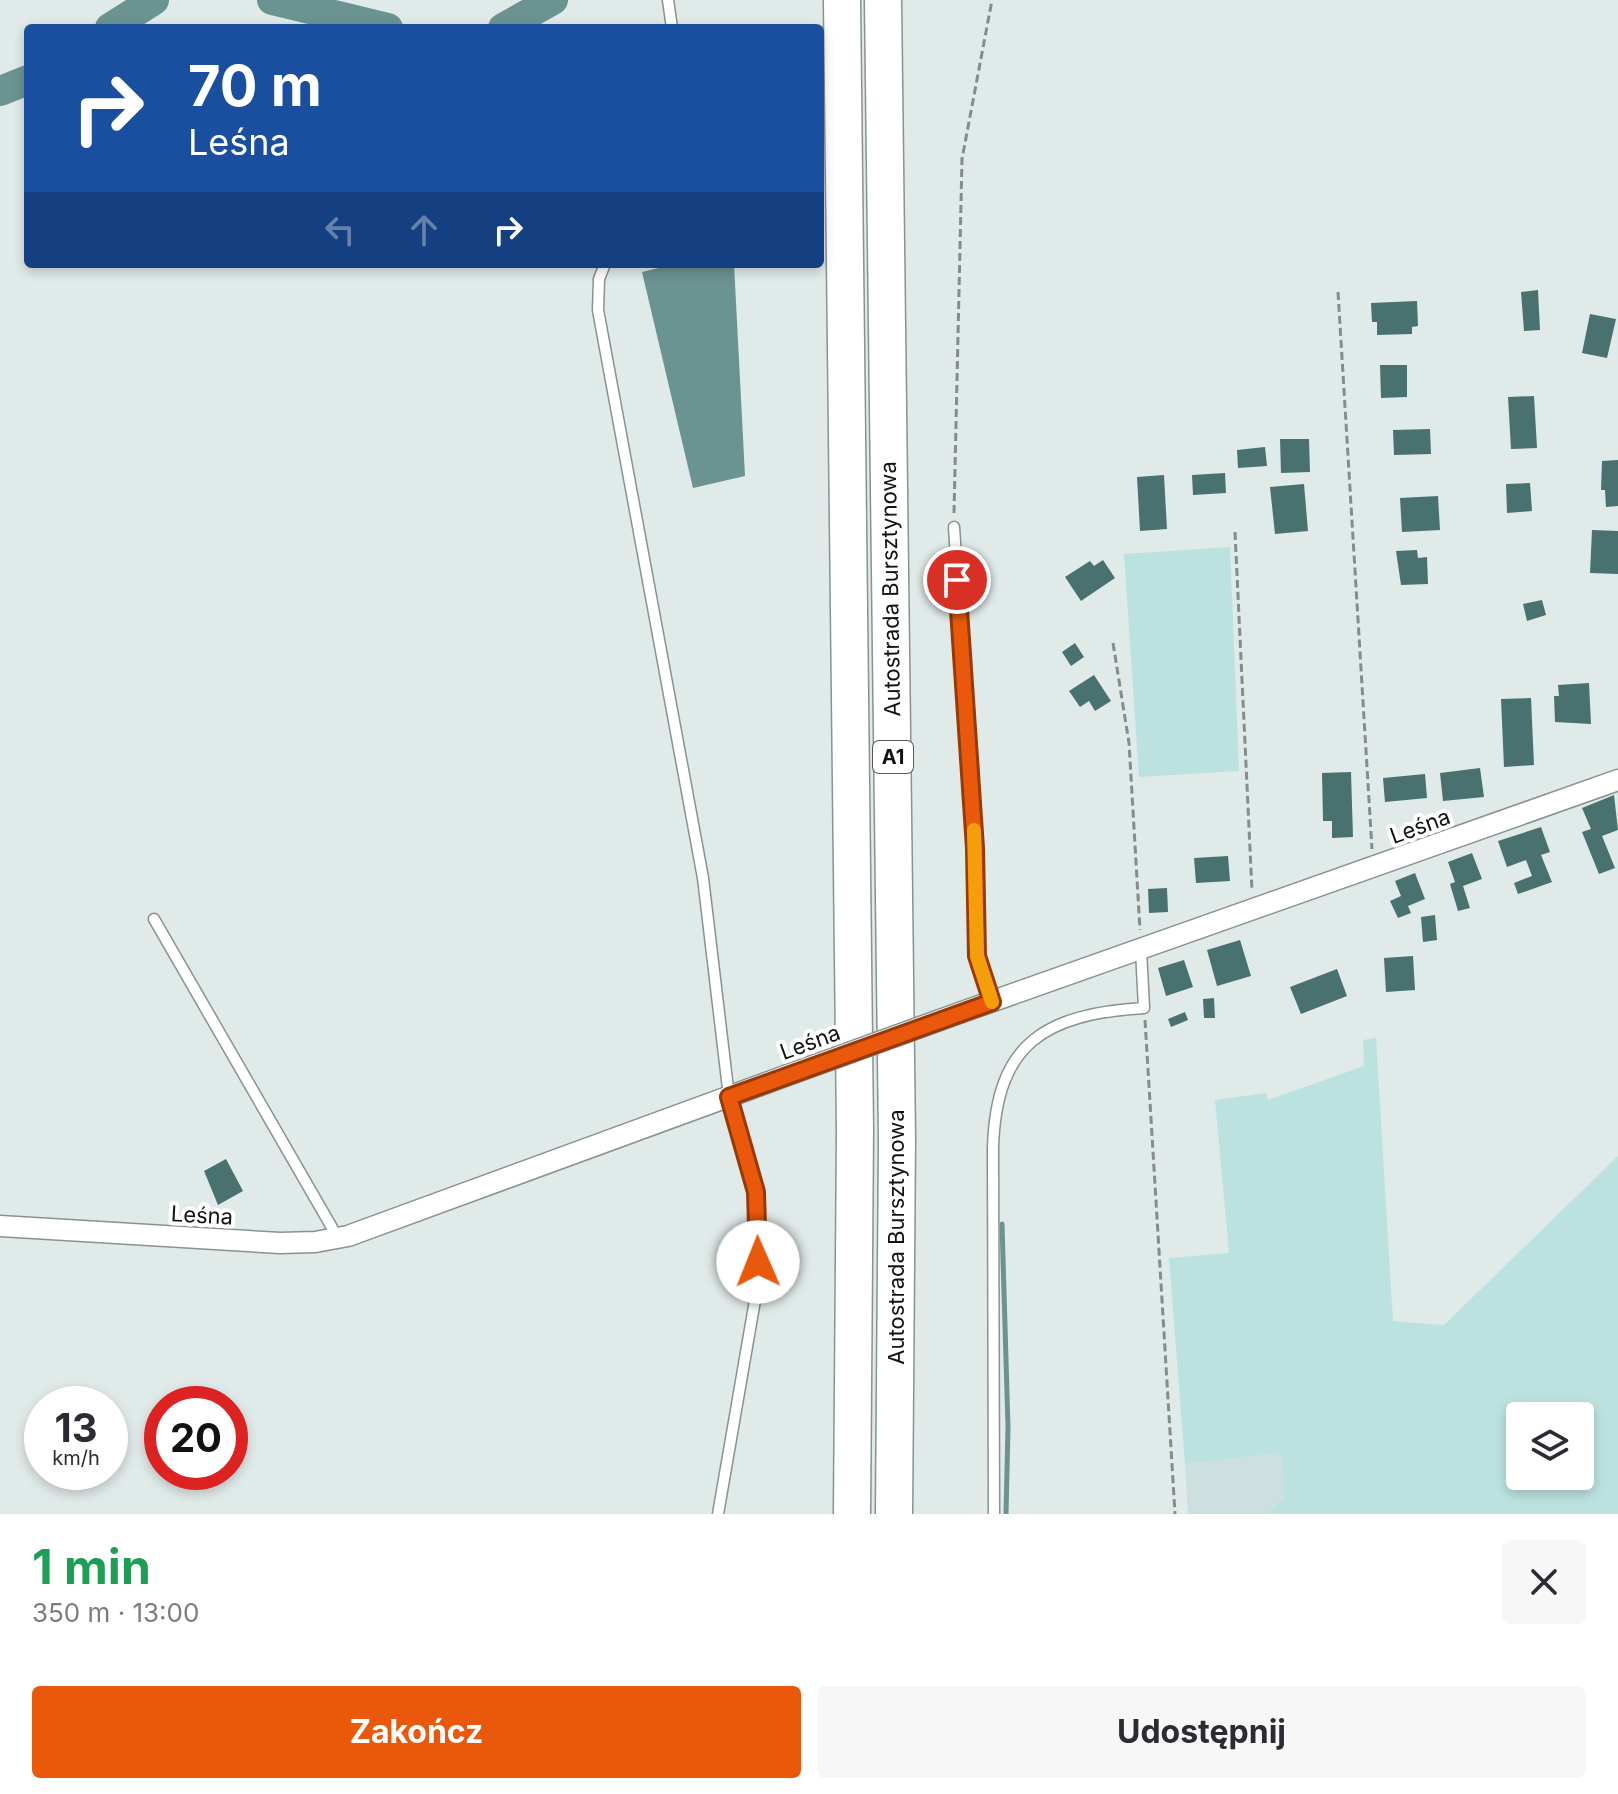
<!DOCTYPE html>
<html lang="pl">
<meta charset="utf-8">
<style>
body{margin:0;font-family:Inter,sans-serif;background:#f7f7f7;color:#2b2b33;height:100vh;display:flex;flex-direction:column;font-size:30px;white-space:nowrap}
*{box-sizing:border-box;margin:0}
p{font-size:26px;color:#7c7c81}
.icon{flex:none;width:44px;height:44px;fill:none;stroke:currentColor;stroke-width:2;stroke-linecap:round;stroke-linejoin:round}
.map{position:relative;height:1514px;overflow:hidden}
.drawer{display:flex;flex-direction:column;background:#fff;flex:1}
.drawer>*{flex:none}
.top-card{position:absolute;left:24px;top:24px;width:800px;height:244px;border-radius:8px;box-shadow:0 4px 12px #0003;background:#1a4fa0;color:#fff;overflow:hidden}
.controls{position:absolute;left:1506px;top:1402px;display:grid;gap:16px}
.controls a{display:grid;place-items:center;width:88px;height:88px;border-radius:8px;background:#fff;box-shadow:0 4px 12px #0003;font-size:40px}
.speed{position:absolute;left:24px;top:1386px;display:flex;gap:16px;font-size:40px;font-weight:700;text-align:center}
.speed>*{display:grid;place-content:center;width:104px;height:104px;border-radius:50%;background:#fff;box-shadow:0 4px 12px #0003;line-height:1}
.speed small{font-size:20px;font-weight:400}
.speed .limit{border:12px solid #d22;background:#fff;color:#111}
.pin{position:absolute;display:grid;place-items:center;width:68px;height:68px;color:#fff;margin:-34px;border:4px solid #fff;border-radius:50%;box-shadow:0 2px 8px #0007}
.me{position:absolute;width:88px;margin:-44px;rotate:359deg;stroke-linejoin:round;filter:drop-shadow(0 0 6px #0008)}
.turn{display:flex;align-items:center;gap:28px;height:168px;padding:0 32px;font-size:36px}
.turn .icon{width:104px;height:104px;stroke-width:2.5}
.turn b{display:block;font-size:56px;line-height:68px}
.lanes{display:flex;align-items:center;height:76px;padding:0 32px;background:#0003;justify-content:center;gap:40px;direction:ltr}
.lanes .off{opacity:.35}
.round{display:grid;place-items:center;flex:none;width:84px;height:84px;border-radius:8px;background:#f7f7f7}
.head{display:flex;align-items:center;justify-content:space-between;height:136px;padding:0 32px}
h1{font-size:48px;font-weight:700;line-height:60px;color:#1e9e55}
.cta{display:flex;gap:16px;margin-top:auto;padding:16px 32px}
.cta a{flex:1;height:92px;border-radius:8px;background:#ea580c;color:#fff;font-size:32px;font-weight:700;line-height:92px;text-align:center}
.cta a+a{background:#f7f7f7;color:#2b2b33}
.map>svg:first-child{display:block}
.built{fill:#cde0df}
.green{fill:#bce2e0;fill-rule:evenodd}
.water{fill:#6a9392}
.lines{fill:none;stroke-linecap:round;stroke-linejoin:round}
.stream{stroke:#6a9392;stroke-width:5}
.river{stroke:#6a9392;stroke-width:30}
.building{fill:#49716f}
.service-casing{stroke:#889291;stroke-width:13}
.minor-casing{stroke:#889291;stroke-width:23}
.motorway-casing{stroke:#889291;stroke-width:39}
.path{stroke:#858c8b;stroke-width:3;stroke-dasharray:8 4;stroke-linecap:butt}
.service{stroke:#fff;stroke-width:10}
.minor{stroke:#fff;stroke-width:20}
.motorway{stroke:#fff;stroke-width:36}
.minor-bridge-casing{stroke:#889291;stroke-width:23;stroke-linecap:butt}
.minor-bridge{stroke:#fff;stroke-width:20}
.route-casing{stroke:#983908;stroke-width:20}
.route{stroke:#ea580c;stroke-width:14}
.slow{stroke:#f59e0b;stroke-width:14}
.labels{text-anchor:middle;stroke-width:8;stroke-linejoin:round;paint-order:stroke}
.shield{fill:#fff;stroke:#585a5a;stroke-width:2}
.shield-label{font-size:20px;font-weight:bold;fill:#101313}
.street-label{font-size:22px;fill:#101313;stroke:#fff}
</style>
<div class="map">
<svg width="1618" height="1514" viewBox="0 0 1618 1514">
<rect width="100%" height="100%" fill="#e0eae9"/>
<path class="built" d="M1282 1453 1284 1497 1266 1514H1188L1185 1464Z"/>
<path class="green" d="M1230 547 1239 771 1139 777 1124 554Z
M1376 1038 1393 1321 1444 1325 1618 1156V1514H1266L1284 1497 1282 1453 1185 1464 1169 1258 1229 1253 1215 1100 1266 1093 1268 1100 1364 1066 1363 1040ZM1520 1416H1580V1476H1520Z"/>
<path class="water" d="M675 264H734L745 476 693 488 642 272Z"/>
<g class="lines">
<path class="stream" d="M1002 1224 1008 1427 1006 1514"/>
<path class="river" d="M272 0 388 28
M110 28 154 0
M503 28 553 0
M0 91 28 80"/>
</g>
<path class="building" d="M1538 290 1540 330 1524 331 1521 292Z
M1417 301 1418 326 1412 327V334L1377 335V322H1372L1371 303Z
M1590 314 1616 319 1607 358 1582 353Z
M1380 365H1407V397L1381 398Z
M1534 396 1537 448 1511 449 1508 397Z
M1430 429 1431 454 1394 455 1393 430Z
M1280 439H1309L1310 472 1281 473Z
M1265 447 1267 466 1238 468 1237 450Z
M1618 460V506L1606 507 1605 490H1601L1602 461Z
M1225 473 1226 493 1193 495 1192 475Z
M1164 475 1167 529 1140 531 1137 477Z
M1530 483 1532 511 1507 513 1506 484Z
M1304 484 1308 531 1275 534 1270 487Z
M1438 496 1440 530 1402 532 1400 498Z
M1592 530 1618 531V574L1590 573Z
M1417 550 1418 558 1427 557 1428 584 1401 585 1396 551Z
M1103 560 1115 578 1081 601 1065 577 1090 561 1094 566Z
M1542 600 1546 615 1527 621 1523 604Z
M1075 643 1084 657 1071 666 1062 652Z
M1094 675 1111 701 1095 711 1089 701 1080 707 1069 691Z
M1589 683 1591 724 1555 722 1554 696H1559L1558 685Z
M1531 698 1534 765 1504 767 1501 699Z
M1480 768 1484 797 1443 801 1440 773Z
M1351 772 1353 837 1332 838V821H1323L1322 773Z
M1425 774 1427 798 1385 802 1383 778Z
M1614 795 1618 830 1602 836 1615 868 1599 874 1582 832 1591 829 1582 808Z
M1541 827 1550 852 1541 855 1552 882 1518 894 1514 883 1532 876 1526 860 1507 867 1498 841Z
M1472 853 1482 879 1463 886 1470 908 1458 911 1450 884 1455 882 1448 862Z
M1228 856 1230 881 1196 883 1194 858Z
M1415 873 1425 899 1408 906 1411 913 1398 918 1390 901 1401 896 1395 881Z
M1167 888 1168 912 1149 913 1148 889Z
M1435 915 1437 940 1423 942 1421 917Z
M1240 940 1251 976 1217 986 1207 950Z
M1413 956 1415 990 1386 992 1384 958Z
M1184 960 1193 987 1166 996 1158 968Z
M1337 969 1347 996 1301 1014 1290 987Z
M1214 998 1215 1018H1204L1203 999Z
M1185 1012 1188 1020 1171 1027 1168 1019Z
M226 1159 243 1191 218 1205 204 1171Z"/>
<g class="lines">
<g class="service-casing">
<path id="service" d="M668 0 672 28
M605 264 599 279 598 310 703 878 729 1097 756 1192 758 1283 718 1514
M954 527 975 848 977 956 992 1002
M154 919 338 1238
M994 1514 993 1148C996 1043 1045 1014 1144 1008L1141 950"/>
</g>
<g class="minor-casing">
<path id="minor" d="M962 1012 1618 780
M0 1226 280 1243 315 1242 348 1236 785 1076"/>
</g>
<g class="motorway-casing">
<path id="motorway" d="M842 0 855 1131 852 1514
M883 0 897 1140 894 1514"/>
</g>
<path class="path" d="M1338 292 1372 849
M954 513 962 159 992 0
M1235 532 1252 891
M1113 643 1129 743 1140 930
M1145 1020 1175 1514"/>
<use href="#service" class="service"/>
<use href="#minor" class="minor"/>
<use href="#motorway" class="motorway"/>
<g class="minor-bridge-casing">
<path id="minor-bridge" d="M785 1076 962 1012"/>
</g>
<use href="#minor-bridge" class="minor-bridge"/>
</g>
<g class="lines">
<g class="route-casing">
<path id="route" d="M758 1262 756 1192 729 1097 992 1002 977 956 975 848 957 580"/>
</g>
<use href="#route" class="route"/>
<path class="slow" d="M974 830 977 956 992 1002"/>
</g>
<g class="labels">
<rect class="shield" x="873" y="741" width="40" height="32" rx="6"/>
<g class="shield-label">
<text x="893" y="764">A1</text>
</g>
<g class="street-label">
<text transform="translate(890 589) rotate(-91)" y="8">Autostrada Bursztynowa</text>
<text transform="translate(1420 826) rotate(-20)" y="8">Leśna</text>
<text transform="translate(810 1042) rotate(-20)" y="8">Leśna</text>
<text transform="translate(202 1215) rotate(3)" y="8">Leśna</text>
<text transform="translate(896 1237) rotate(-90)" y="8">Autostrada Bursztynowa</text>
</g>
</g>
</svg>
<div class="controls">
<a><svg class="icon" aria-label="layers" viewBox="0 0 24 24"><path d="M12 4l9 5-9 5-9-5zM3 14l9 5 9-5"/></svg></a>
</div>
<div class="speed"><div>13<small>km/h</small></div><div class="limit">20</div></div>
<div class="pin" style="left:957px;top:580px;background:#d93025"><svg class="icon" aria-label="arrive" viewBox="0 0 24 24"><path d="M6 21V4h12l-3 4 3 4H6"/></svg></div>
<svg class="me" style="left:758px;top:1262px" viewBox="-20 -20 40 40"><circle r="19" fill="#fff"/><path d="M0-13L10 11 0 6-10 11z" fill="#ea580c"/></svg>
<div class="top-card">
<div class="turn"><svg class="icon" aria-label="right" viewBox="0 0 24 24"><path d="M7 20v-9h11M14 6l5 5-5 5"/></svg><div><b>70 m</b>Leśna</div></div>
<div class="lanes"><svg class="icon off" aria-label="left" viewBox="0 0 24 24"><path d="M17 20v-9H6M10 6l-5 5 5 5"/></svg><svg class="icon off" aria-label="ahead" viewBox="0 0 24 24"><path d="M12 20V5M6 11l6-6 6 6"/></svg><svg class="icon" aria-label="right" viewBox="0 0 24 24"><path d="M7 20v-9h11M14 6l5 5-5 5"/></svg></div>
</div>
</div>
<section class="drawer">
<div class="head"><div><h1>1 min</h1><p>350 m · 13:00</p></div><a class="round"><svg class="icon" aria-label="close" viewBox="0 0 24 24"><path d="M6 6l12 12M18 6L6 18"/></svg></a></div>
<div class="cta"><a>Zakończ</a><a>Udostępnij</a></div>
</section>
